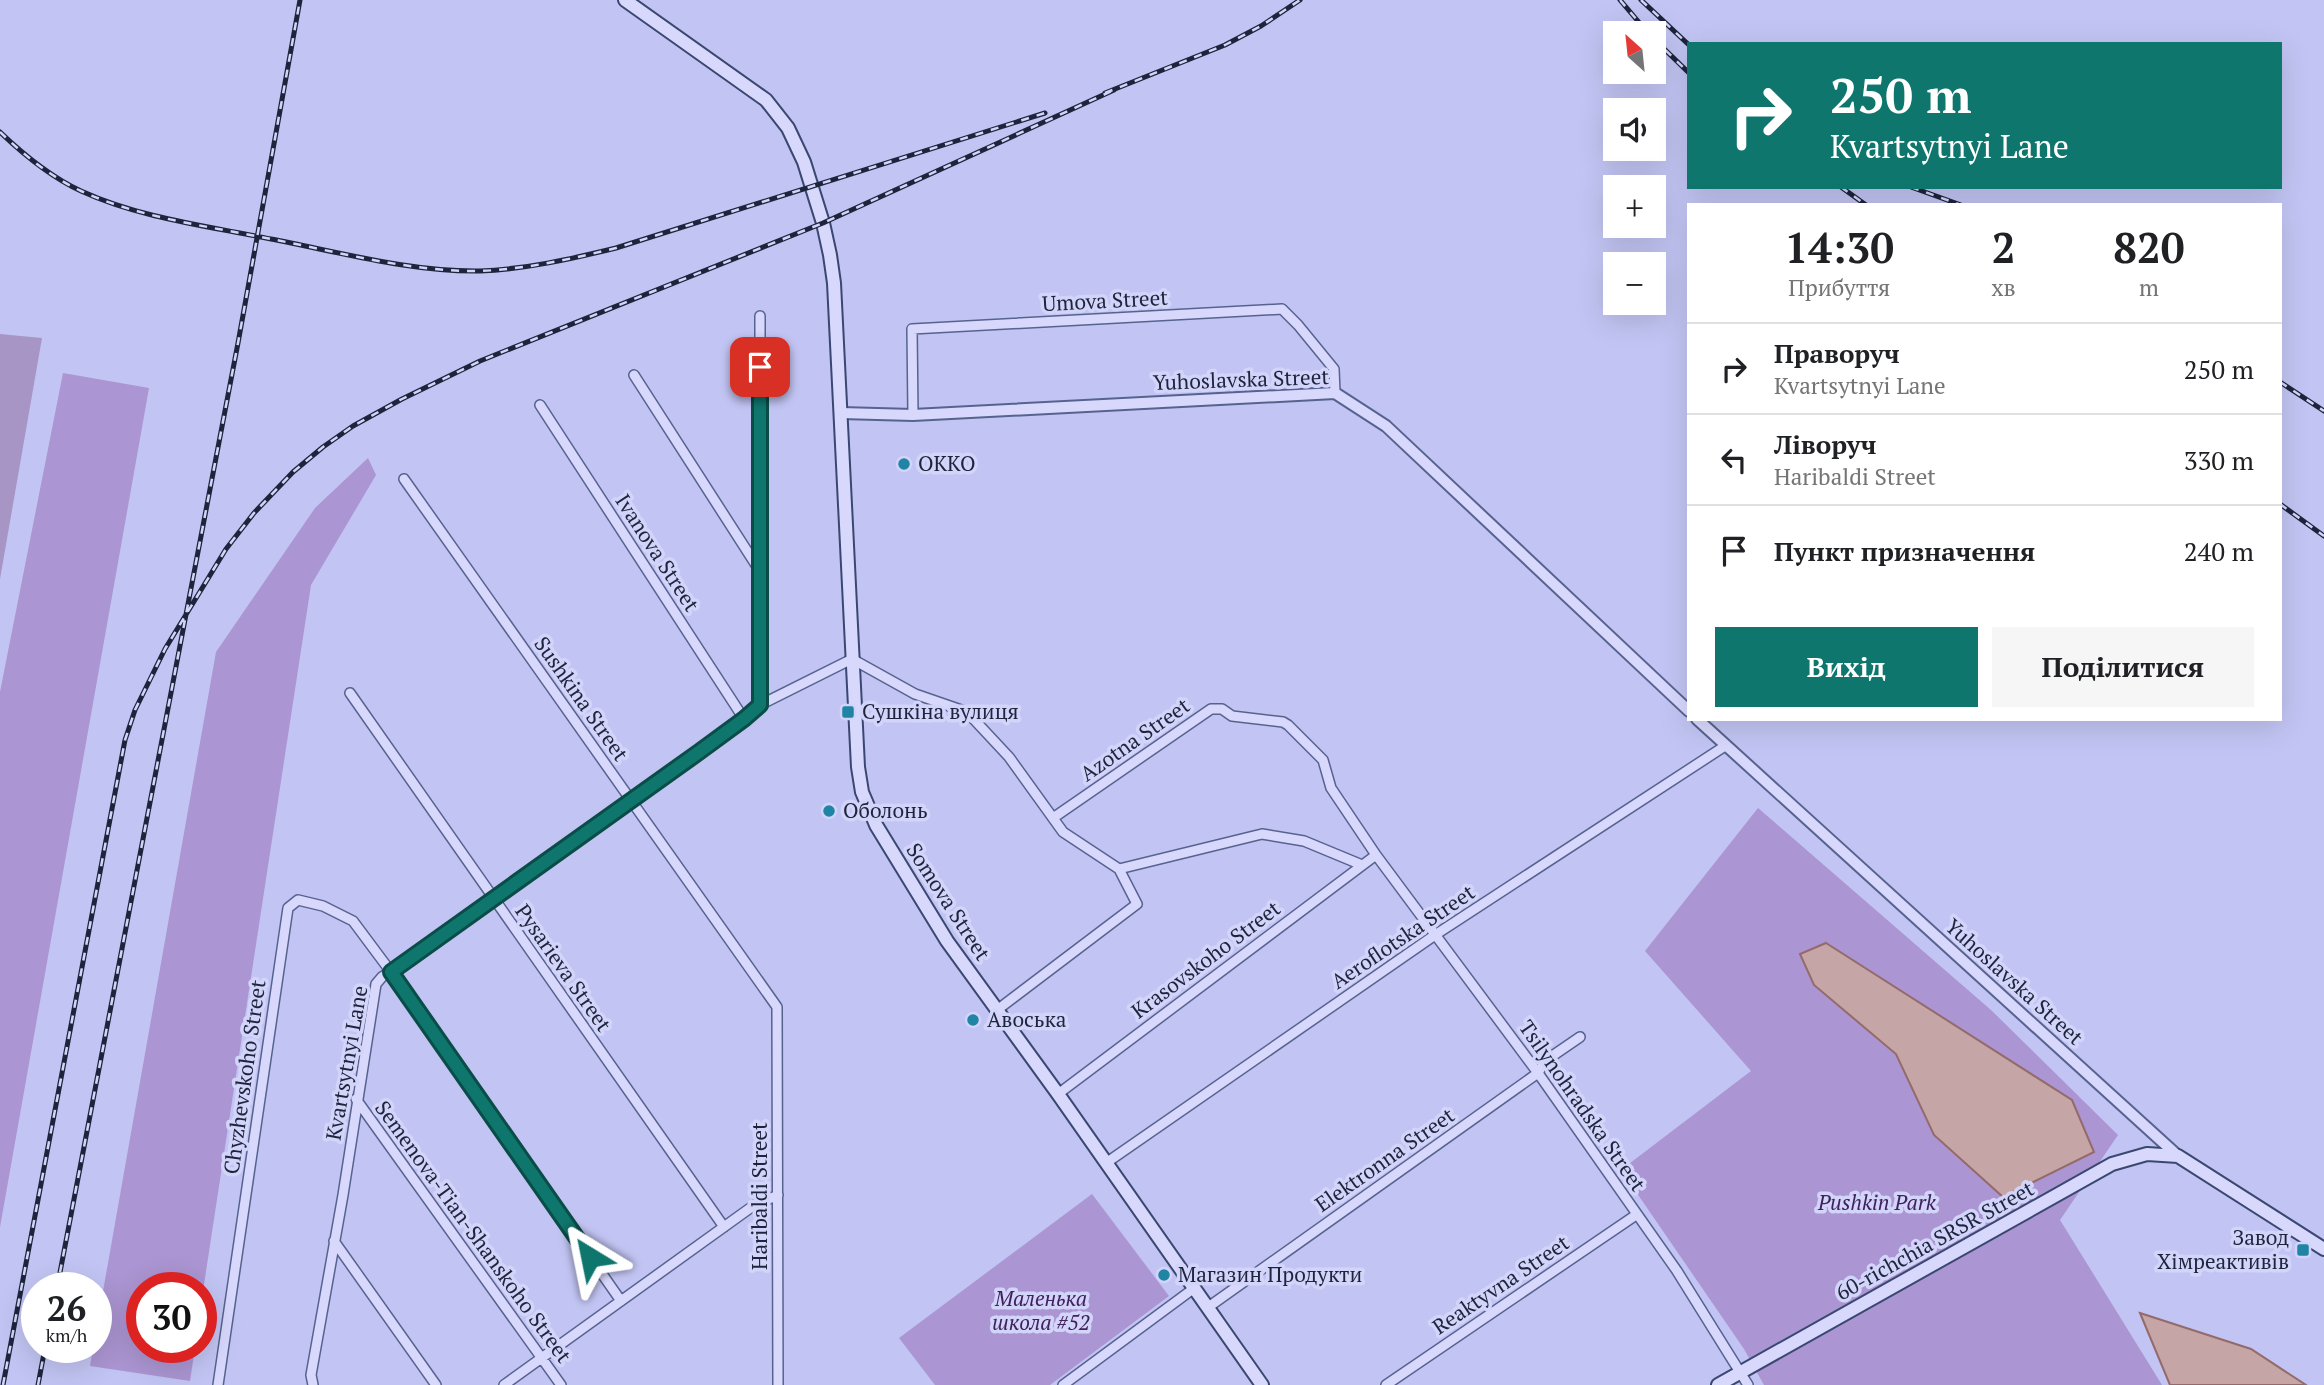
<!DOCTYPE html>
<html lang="uk">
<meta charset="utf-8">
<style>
body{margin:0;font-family:"PT Serif",serif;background:#f6f6f6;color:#202124;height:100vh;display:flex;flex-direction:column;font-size:26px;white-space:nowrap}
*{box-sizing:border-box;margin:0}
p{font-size:23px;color:#757577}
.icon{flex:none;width:38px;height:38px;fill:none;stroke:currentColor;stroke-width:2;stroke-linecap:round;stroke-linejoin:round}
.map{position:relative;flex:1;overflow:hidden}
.details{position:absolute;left:1687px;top:203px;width:595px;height:518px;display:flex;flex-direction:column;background:#fff;border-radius:0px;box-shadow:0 7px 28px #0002}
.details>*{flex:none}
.guide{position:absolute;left:1687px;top:42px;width:595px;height:147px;border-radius:0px;box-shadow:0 7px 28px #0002;background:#0f766e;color:#fff;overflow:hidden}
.needle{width:46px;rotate:333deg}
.buttons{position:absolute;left:1603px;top:21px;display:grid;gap:14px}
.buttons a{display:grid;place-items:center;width:63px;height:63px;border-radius:0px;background:#fff;box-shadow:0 7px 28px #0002;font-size:35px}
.speed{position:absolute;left:21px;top:1272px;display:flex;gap:14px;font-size:35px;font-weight:700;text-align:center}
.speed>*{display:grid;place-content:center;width:91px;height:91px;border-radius:50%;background:#fff;box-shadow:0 7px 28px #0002;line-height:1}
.speed small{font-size:18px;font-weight:400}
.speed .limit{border:10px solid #d22;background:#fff;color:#111}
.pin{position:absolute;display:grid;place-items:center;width:60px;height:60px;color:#fff;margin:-30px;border-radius:14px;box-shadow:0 4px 10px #0006}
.me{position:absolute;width:77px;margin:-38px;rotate:325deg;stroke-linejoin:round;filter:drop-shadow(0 0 5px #0008)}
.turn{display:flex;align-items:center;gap:24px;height:147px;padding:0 28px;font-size:32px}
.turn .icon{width:91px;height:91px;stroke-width:2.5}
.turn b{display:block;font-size:49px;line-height:60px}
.eta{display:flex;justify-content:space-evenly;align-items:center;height:119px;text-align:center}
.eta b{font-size:42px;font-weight:600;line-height:49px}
.primary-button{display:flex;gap:14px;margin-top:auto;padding:14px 28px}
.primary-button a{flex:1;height:80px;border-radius:0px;background:#0f766e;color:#fff;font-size:28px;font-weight:600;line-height:80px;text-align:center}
.primary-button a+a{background:#f6f6f6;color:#202124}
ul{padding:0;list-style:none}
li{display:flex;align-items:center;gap:21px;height:91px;padding:0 28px;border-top:2px solid #e0e0e0}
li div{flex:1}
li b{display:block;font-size:26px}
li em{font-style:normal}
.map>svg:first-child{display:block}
.green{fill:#ab95d2}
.cemetery{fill:#a795c6}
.water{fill:#c5a5a6;stroke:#946a6a;stroke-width:2}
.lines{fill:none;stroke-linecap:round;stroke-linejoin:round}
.minor-casing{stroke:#57638f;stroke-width:12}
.tertiary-casing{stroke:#57638f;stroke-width:14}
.secondary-casing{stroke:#3a4871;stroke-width:16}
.minor{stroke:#d7d8fc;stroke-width:9}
.tertiary{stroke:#d7d8fc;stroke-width:10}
.secondary{stroke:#d7d8fc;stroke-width:12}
.rail-casing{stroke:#1d253d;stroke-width:5}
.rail{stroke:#d3d4f9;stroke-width:2.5;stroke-dasharray:8;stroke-linecap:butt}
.route-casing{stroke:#0a4d48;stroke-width:18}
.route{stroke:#0f766e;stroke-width:12}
.poi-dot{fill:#2084a4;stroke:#d3d4f9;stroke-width:2.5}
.labels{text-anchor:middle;stroke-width:7;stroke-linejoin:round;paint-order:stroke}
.street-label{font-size:21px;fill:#1d253d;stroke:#d3d4f9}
.poi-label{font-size:21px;fill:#1d253d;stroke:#d3d4f9;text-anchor:start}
.park-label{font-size:21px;font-style:italic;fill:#3f215c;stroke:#d3d4f9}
</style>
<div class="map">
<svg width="2324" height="1385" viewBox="0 0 2324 1385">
<rect width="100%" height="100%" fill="#c2c4f3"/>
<path class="green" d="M63 373 149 388 0 1227V692Z
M368 458 376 475 311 585 201 1304V1288H142V1348H195L190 1381 90 1366 93 1348H96V1331L216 652 315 508Z
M1758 808 1991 1010 2118 1135 2060 1220 2162 1385H1764L1744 1349 1621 1170 1751 1071 1645 951Z
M1092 1194 1169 1296 1050 1385H935L899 1338Z"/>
<path class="cemetery" d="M0 334 42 338 0 579Z"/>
<path class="water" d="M1826 943 2072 1100 2094 1152 2003 1197 1934 1135 1896 1054 1814 985 1800 954Z
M2140 1313 2251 1349 2306 1385H2170Z"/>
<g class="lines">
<g class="minor-casing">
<path id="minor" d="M634 375 758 568
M540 405 744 719
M913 415 912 329 1282 309 1298 325 1334 369 1335 393
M404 479 777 1007 778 1385
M350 693 724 1227
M760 705V316
M1053 818 1211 709H1222L1232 716 1283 722 1288 725 1323 760 1331 788 1376 855 1538 1073 1677 1271 1748 1385
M1119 869 1262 834 1304 841 1362 865
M1058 1094 1376 855
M356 1099 561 1385
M1106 1163 1435 935 1725 746
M334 1241 436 1385
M1207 1308 1538 1073 1545 1061 1580 1037
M218 1385 288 908 298 900 323 906 353 921 391 972 621 1301
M313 1385 311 1375 343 1195 376 984 382 977 494 900 744 719 760 705 852 659 915 694 967 712 1009 757 1063 832 1119 869 1137 904 997 1010
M504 1385 753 1206 778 1195
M1063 1385 1193 1289
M1386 1385 1636 1215"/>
</g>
<g class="tertiary-casing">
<path id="tertiary" d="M841 413 913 415 1335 393 1386 426 1689 711
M1697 719 2178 1156"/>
</g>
<g class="secondary-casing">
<path id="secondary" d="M625 0 766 100 788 128 804 162 823 223 830 255 834 283 858 767 862 792 876 825 947 941 1058 1094 1262 1385
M1718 1385 2112 1164 2147 1154 2178 1156 2324 1249"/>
</g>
<use href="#minor" class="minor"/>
<use href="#tertiary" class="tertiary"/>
<use href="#secondary" class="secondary"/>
<g class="rail-casing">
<path id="rail" d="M1620 0 1648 33
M1641 0 1689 45
M1654 39 1689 73
M1105 93 1225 45 1261 26 1300 0
M0 132C24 155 51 177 81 191 140 218 207 226 271 239 339 252 410 272 480 271 527 269 571 259 616 248L1045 113
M1841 187 1866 205
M1911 187 1961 205
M2280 382 2324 411
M2280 504 2324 536
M57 1288 238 343 300 0
M3 1385 125 740 135 710 165 649 226 549 254 513 293 472 323 447 353 426 402 399 480 361 823 223 1114 90
M38 1385 45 1348"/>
</g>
<use href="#rail" class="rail"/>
</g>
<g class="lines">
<g class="route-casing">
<path id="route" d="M590 1257 391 972 699 752 744 719 760 705V367"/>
</g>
<use href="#route" class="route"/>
</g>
<g class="poi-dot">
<circle cx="904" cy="464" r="7"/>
<rect x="841" y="705" width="14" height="14" rx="3.5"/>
<circle cx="829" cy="811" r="7"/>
<circle cx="973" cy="1020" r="7"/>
<rect x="2296" y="1243" width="14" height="14" rx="3.5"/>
<circle cx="1164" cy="1275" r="7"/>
</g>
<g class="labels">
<g class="street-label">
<text transform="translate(1105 301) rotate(-3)" y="7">Umova Street</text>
<text transform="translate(1241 380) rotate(-2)" y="7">Yuhoslavska Street</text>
<text transform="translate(657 553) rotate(57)" y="7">Ivanova Street</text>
<text transform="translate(581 699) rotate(55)" y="7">Sushkina Street</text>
<text transform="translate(1135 740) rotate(-35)" y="7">Azotna Street</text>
<text transform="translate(948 902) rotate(57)" y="7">Somova Street</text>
<text transform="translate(1403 937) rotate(-34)" y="7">Aeroflotska Street</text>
<text transform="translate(1206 960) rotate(-37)" y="7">Krasovskoho Street</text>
<text transform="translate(563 968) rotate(55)" y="7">Pysarieva Street</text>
<text transform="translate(2014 982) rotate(42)" y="7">Yuhoslavska Street</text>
<text transform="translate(347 1063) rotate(-80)" y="7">Kvartsytnyi Lane</text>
<text transform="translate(245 1077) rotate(-82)" y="7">Chyzhevskoho Street</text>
<text transform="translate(1582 1106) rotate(55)" y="7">Tsilynohradska Street</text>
<text transform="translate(1385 1160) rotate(-35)" y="7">Elektronna Street</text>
<text transform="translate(760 1196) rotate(-90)" y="7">Haribaldi Street</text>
<text transform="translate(473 1232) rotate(54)" y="7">Semenova-Tian-Shanskoho Street</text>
<text transform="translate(1935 1241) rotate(-29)" y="7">60-richchia SRSR Street</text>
<text transform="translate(1501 1285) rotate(-34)" y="7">Reaktyvna Street</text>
</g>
<g class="poi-label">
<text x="918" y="471">ОККО</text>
<text x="862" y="719">Сушкіна вулиця</text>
<text x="843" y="818">Оболонь</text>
<text x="987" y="1027">Авоська</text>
<text x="2289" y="1245" text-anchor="end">Завод<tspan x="2289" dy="24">Хімреактивів</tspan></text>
<text x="1178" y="1282">Магазин Продукти</text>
</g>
<g class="park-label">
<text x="1877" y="1210">Pushkin Park</text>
<text x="1041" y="1306">Маленька<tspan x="1041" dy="24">школа #52</tspan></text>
</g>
</g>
</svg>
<div class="buttons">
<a><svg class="needle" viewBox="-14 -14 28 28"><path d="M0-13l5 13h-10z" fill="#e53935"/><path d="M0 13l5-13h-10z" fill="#757577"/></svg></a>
<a><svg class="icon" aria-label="sound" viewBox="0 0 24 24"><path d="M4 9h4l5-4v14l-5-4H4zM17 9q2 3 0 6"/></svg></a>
<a>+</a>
<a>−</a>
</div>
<div class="speed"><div>26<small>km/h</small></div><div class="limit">30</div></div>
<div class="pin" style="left:760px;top:367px;background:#d93025"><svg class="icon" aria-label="arrive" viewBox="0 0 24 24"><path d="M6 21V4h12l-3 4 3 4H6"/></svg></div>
<svg class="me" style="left:590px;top:1257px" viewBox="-20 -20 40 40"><path d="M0-17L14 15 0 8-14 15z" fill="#0f766e" stroke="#fff" stroke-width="4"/></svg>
<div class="guide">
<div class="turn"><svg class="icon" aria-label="right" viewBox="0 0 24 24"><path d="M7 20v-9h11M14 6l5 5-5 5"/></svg><div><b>250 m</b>Kvartsytnyi Lane</div></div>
</div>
<section class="details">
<div class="eta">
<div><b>14:30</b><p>Прибуття</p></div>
<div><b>2</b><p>хв</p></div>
<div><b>820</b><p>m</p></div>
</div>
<ul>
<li><svg class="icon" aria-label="right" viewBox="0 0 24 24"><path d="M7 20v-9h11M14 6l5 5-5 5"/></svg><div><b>Праворуч</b><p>Kvartsytnyi Lane</p></div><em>250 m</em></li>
<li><svg class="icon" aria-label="left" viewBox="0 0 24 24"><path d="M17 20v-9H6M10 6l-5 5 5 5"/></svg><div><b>Ліворуч</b><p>Haribaldi Street</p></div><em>330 m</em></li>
<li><svg class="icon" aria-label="arrive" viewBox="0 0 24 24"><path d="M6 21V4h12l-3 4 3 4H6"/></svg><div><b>Пункт призначення</b></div><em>240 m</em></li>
</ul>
<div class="primary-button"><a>Вихід</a><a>Поділитися</a></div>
</section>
</div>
